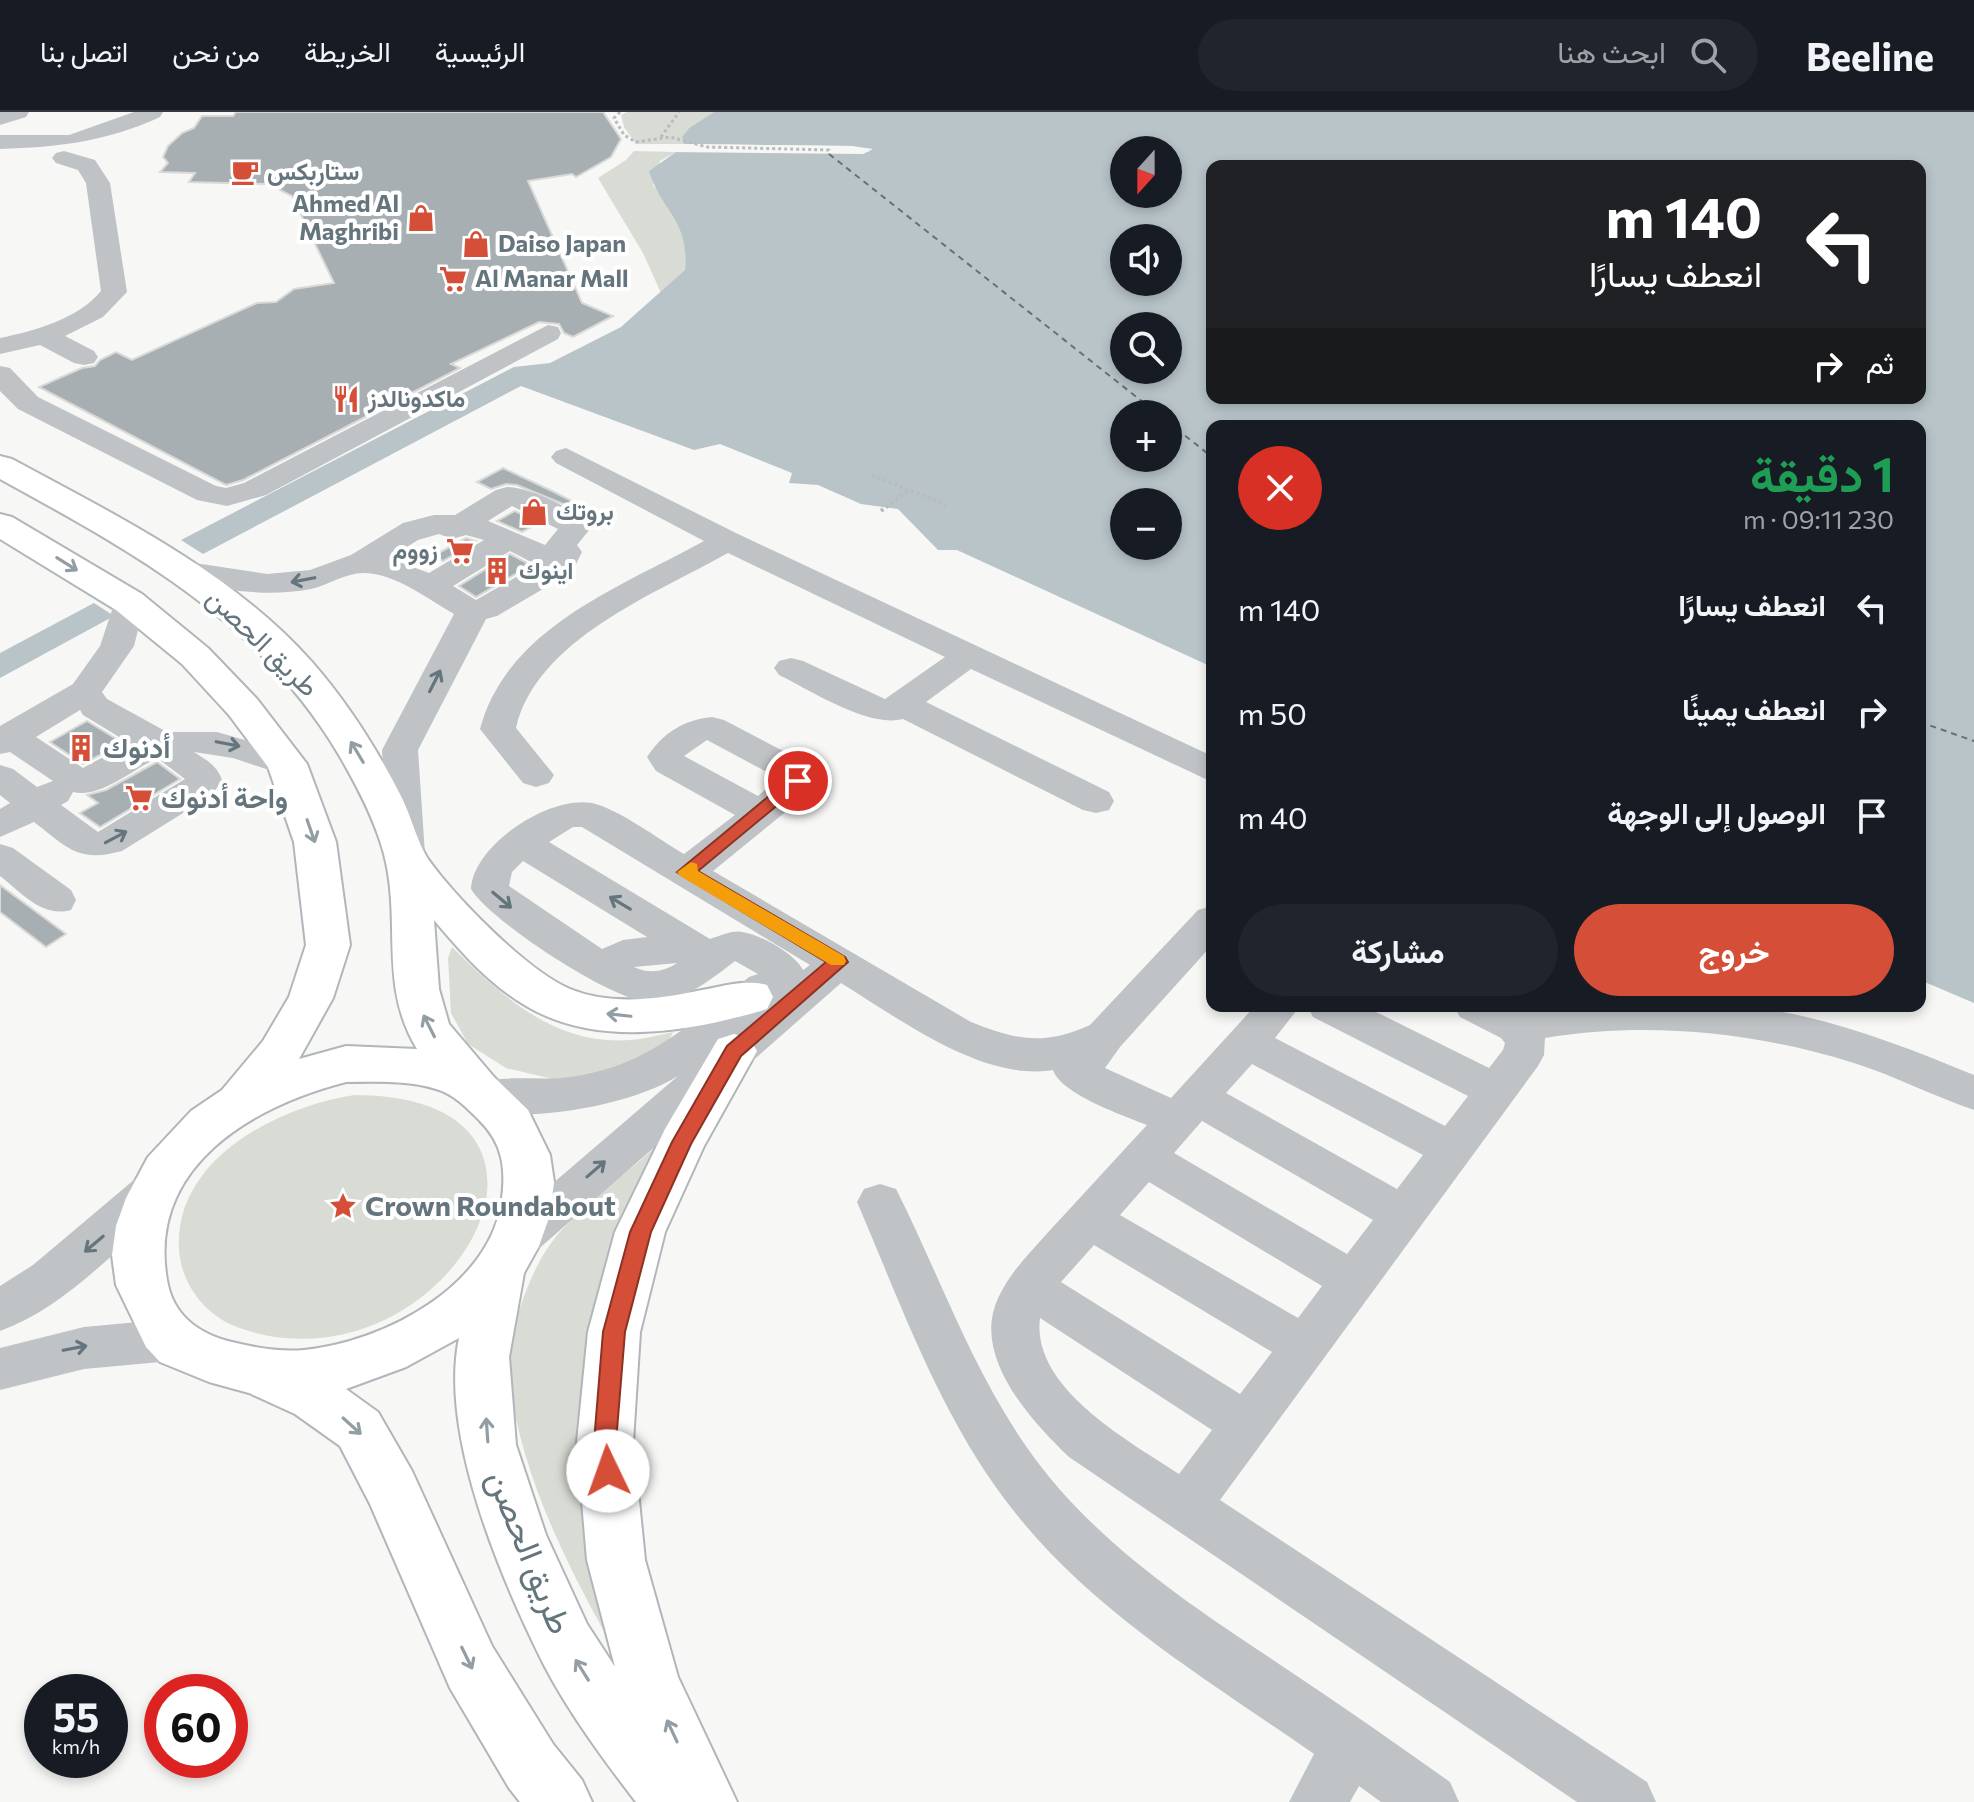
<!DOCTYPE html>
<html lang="ar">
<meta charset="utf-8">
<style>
body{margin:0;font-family:Commissioner,Vazirmatn,sans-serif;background:#20242c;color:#f1f3f6;direction:rtl;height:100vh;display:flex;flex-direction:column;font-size:30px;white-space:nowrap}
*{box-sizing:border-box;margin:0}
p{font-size:26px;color:#9ea1a6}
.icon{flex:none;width:44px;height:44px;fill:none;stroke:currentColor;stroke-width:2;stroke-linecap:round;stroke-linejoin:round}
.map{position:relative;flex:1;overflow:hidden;direction:ltr}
.details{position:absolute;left:1206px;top:308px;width:720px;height:592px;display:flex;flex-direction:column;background:#171b24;border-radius:16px;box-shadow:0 4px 12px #0003;direction:rtl}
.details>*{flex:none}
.banner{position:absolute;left:1206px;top:48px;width:720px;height:244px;border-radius:16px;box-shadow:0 4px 12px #0003;direction:rtl;background:#202124;color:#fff;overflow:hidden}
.needle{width:52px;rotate:201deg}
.controls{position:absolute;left:1110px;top:24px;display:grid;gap:16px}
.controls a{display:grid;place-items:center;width:72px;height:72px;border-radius:50%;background:#171b24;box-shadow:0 4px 12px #0003;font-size:40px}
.speed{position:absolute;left:24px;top:1562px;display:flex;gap:16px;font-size:40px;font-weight:700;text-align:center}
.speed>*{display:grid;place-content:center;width:104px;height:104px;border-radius:50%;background:#171b24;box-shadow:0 4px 12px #0003;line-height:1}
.speed small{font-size:20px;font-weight:400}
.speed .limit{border:12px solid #d22;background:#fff;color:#111}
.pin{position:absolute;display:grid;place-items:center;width:68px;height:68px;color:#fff;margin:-34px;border:4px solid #fff;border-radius:50%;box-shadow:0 2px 8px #0007}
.me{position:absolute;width:88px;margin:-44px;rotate:357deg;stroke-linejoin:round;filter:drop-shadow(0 0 6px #0008)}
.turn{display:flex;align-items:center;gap:28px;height:168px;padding:0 32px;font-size:36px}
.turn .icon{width:104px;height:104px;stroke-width:2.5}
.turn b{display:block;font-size:56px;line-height:68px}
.then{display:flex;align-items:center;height:76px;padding:0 32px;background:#0003;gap:16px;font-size:30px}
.round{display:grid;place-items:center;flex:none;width:84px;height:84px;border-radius:42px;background:#20242c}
.headline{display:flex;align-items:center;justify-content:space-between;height:136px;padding:0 32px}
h1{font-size:48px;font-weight:700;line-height:60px;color:#1e9e55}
.button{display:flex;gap:16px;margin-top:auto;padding:16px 32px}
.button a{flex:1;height:92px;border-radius:48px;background:#d54e37;color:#fff;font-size:32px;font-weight:700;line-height:92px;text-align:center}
.button a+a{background:#20242c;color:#f1f3f6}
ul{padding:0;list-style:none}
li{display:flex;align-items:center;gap:24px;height:104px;padding:0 32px}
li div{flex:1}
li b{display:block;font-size:30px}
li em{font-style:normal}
header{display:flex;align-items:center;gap:48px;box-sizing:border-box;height:112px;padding:0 40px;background:#171b24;border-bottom:2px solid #363941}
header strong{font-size:38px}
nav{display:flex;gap:44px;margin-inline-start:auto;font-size:28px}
.search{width:560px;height:72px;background:#20242c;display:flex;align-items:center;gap:20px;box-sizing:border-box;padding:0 28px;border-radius:44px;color:#9ea1a6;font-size:30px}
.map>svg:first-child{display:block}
.green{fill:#d8dcd4}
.water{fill:#b8c4c8;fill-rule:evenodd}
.pier{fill:#f7f7f5}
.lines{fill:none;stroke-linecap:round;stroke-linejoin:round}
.ferry{stroke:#607478;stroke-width:2;stroke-dasharray:6 5;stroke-linecap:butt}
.building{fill:#a7afb3;stroke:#d9d9d7;stroke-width:2}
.major-casing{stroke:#b0b6b9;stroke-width:4}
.path-far1{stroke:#b9bcbe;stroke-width:3;stroke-dasharray:3 3;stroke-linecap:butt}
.path{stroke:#b9bcbe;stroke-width:4;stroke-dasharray:3 3;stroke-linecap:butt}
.minor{fill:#bfc3c6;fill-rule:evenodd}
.major{fill:#fff;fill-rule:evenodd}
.oneway{stroke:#939ea4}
.oneway2{stroke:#65757d}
.route{fill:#d54e37;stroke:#8a3324;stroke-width:2}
.slow{fill:#f59e0b}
.labels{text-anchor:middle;stroke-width:8;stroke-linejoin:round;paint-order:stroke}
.far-poi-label{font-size:24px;font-weight:bold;fill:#65757d;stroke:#fff;text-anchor:start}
.street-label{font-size:28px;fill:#65757d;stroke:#fff}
.poi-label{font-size:28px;font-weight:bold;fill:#65757d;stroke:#fff;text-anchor:start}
.near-street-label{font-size:34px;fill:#65757d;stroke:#fff}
</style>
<header>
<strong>Beeline</strong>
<div class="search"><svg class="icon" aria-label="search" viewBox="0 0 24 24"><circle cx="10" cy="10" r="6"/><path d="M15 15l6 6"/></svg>ابحث هنا</div>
<nav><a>الرئيسية</a><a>الخريطة</a><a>من نحن</a><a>اتصل بنا</a></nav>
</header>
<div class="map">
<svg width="1974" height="1690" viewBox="0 0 1974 1690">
<rect width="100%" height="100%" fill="#f7f7f5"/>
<path class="green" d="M627 0H714L689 16 682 25 684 32H636L624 15 621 3Z
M634 39 676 40 660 49 653 73C675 103 688 118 685 158L661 181 643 141 598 66 626 48Z
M452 835C502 884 554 934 631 928 645 927 659 923 673 920L668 932 597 963 553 967 506 956 468 932 451 901 448 846Z
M355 983C618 984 442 1290 237 1215 205 1203 181 1172 179 1137 174 1046 280 994 355 983Z
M654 1036 664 1039 599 1179 584 1255 577 1340 584 1418 610 1530C566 1451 520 1360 510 1269 505 1225 530 1154 559 1121 585 1092 625 1063 654 1036Z"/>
<path class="water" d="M714 0H1974V891L1920 868V314H1212V555L957 438H938L898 397 861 392 818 373 789 371 792 361 720 332 694 338 521 274 203 442 181 428 514 255 550 251 621 215 685 158C689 106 662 101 649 59L676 40H870L852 34 684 32 682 25 689 16ZM1124 38H1168V82H1124ZM1212 54H1920V286H1212ZM1124 126H1168V170H1124ZM1124 214H1168V258H1124ZM1124 302H1168V346H1124ZM1124 390H1168V434H1124Z
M94 491 114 504 0 566V541Z"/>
<path class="pier" d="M680 32 852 34 873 37 863 42 668 40 682 36Z"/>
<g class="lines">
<path class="ferry" d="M829 42 1158 302
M1168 310 1212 345
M1920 610 1974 629"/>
</g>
<path class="building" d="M236 0H603L621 27 611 45 576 65 572 62 528 69 582 191 613 204 573 225 564 221 559 212 539 210 451 252 460 256 243 368 226 373 39 275 82 256 95 254 100 248 116 240 132 248 257 191 276 190 294 177 334 171 292 84 268 72 189 70 195 61 160 60 168 51 163 45 168 34 182 21 194 16 202 4H233Z
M503 356 552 379 574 390 568 394 517 373 506 372 491 377 477 370Z
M515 399 539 411 522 420 497 409Z
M466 426 476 429 443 449 433 444Z
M510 442 531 453 476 485 459 474Z
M87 609 123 631 83 652 50 630Z
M157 650 180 667 100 715 80 701 98 691 87 683 106 678Z
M0 773 66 822 46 835 0 800Z"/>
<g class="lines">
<g class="major-casing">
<path id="major" d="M0 344 12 347C117 404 231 459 312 550 348 591 377 637 402 686 411 704 418 732 428 747 455 785 527 859 570 877 611 894 660 887 702 878 724 874 745 867 767 873L773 885 767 897C690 920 595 937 523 892 488 871 460 839 434 808L439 877 449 912 494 965 528 998 550 1043 554 1070 550 1103 539 1134 524 1161 509 1245 516 1333 546 1423 587 1512 615 1555 587 1448 577 1330 588 1220 615 1120 665 1017 718 927 734 922 750 927 757 939 704 1034 665 1120 640 1220 633 1330 645 1448 678 1565 737 1690H636C603 1647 569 1601 544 1553 501 1467 439 1322 459 1226L406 1255 346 1277 378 1300 412 1359 492 1534 553 1632 582 1668 592 1690H520L509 1676 450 1576 370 1392 340 1334 295 1302 249 1281 209 1270 160 1250 146 1235 116 1173 112 1143 116 1114 126 1086 148 1045 191 999 222 978 263 929 289 885 306 833 294 730 268 655 229 603 182 552 116 498 0 427V402L12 405 142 482 208 536 257 587 307 652 336 730 350 833 333 886 299 947 346 934 417 937C378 873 402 810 384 742 375 708 357 674 339 643 259 508 133 440 0 367ZM346 970C376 970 408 968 436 977 454 982 467 996 480 1009 502 1031 506 1055 502 1086 492 1174 384 1230 304 1238 279 1240 257 1236 232 1230 199 1222 173 1204 167 1168 147 1055 252 994 346 970Z"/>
</g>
<path class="path-far1" d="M620 0 614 6 624 23 636 30 670 25 707 35 829 38V42
M661 25 679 0"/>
<path class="path" d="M872 363 946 393
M881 399 909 378"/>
<path class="minor" d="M0 0H29L26 5 0 13Z
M134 0H163L160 5C106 30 58 35 0 37V23H69Z
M64 39 95 48 110 71 127 180 103 205 65 224 94 239 98 245 94 251 84 253 74 251 40 233 0 242V226C34 219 78 207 101 179L86 71 78 58 56 51 52 46 56 41Z
M548 213 558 215 561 221 558 227 266 383 227 394 197 388 18 297 0 279V254L10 256 38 285 216 374 226 376 244 371Z
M566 336 738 422 1212 644V670L971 557 926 590 1109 680 1114 689 1109 698 1096 701 1083 698 903 607C868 616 812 579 779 563L774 556 779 549 791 546 803 549 885 587 945 545 728 441C655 482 537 527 516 616L554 663 549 671 536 675 523 671 480 617C507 515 621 475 704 429L556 351 551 345 556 339Z
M507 375C528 375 581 398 590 417L577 433 582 440 572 460 497 504 486 507 418 638 425 742 419 751 406 755 393 751 387 742 382 638 454 502C428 487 396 462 365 461 348 460 328 473 311 477 269 485 229 479 188 470L177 467 172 460 177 453 188 450 267 462 310 458 351 443 403 411 434 403H455L496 378ZM512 394 558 417 545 433 488 409ZM439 422 452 427 466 423 484 428 429 461 389 446 418 428ZM510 439 537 453 476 488 453 474Z
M129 480 141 483 145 490 134 534 102 580 107 587 167 620H217L300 644 305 652 300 660 287 664 233 646 194 640C206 648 217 653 222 668L212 683 122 739C78 751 68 736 34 710L0 725V697L10 691 0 683V653L13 657 37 675 53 669 10 640 0 642V614L73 572 100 534 117 483ZM80 598 83 603 129 631 83 656 36 625ZM157 646 185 667 98 720 61 693 68 689 73 680C99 687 134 657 157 646Z
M712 605 724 608 806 651 815 665 794 693 713 759 971 910C1016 928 1044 934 1090 913L1198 798 1212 794V833L1120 935 1105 956 1171 986 1255 894H1300L1275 926 1445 1014 1468 984 1313 905 1307 894H1364L1489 956 1503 938 1505 931 1501 926 1460 905 1454 894C1488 894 1519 899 1551 894 1613 894 1678 889 1740 894 1820 901 1901 933 1974 963V998C1933 984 1895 964 1854 951 1754 920 1648 909 1545 926L1544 943 1538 954 1220 1388 1647 1670 1656 1690H1577L1069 1345C1033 1311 976 1249 995 1194 1006 1163 1031 1140 1052 1116 1084 1082 1115 1047 1147 1013 1122 1003 1061 982 1053 958 983 970 898 906 841 871L534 1141 518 1147 502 1141 495 1128 502 1115 678 964C631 994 522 1013 469 996L463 984 469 972C498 963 531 968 561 966 644 958 687 914 749 865L758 862 735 849C709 869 684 890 649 890 612 889 489 808 471 777 473 733 549 683 592 691 619 697 658 727 684 742L735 703 656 659 647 645C663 621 683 608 712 605ZM707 628 778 666 758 684 684 644ZM573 715H582L810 853 803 858C795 842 762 823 742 820 732 818 720 824 710 827L549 730ZM523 749 647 825 623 828 602 837 509 774 512 760ZM677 851C664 860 648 862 634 855ZM1252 952 1423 1043 1397 1077 1226 981ZM1202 1009 1373 1108 1347 1142 1174 1041ZM1149 1070 1322 1174 1298 1206 1120 1103ZM1094 1133 1272 1240 1240 1282 1061 1170ZM1040 1206 1212 1318 1179 1362C1129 1329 1031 1276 1040 1206Z
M0 732 13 736 71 778 76 788 71 798C42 806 22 781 0 764Z
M151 1062 167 1067 173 1080 167 1093C117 1137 64 1196 0 1219V1174L33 1153 135 1067Z
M880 1072 896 1077C940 1164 971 1256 1028 1337 1093 1430 1192 1494 1285 1556 1341 1593 1395 1631 1450 1670L1459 1690H1381L1359 1674 1350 1690H1289L1314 1642C1211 1570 1096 1502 1017 1403 943 1312 903 1197 857 1090L864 1077Z
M171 1207 188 1213 195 1228 188 1243 171 1249 84 1257 0 1278V1236L84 1215Z"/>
<use href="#major" class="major"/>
</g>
<defs><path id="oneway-shaft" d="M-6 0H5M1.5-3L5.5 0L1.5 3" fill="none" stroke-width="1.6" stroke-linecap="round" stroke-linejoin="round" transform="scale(2)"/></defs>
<g class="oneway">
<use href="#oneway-shaft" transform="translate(67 452) rotate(32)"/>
<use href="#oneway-shaft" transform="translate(357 640) rotate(-121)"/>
<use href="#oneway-shaft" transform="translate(311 719) rotate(71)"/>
<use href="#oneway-shaft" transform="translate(619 903) rotate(-174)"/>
<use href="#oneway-shaft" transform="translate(429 914) rotate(-117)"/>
<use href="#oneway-shaft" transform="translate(352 1314) rotate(42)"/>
<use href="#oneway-shaft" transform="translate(487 1318) rotate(-94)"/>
<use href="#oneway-shaft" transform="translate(467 1546) rotate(64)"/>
<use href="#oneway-shaft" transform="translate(582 1558) rotate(-122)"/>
<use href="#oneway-shaft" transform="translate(672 1619) rotate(-115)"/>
</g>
<g class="oneway2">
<use href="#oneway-shaft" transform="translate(303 468) rotate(169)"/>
<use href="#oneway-shaft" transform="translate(435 569) rotate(-63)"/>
<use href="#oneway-shaft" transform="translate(228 632) rotate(11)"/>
<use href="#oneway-shaft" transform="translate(116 725) rotate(-28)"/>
<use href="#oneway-shaft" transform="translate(502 788) rotate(40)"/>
<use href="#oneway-shaft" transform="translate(620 791) rotate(-149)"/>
<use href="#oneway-shaft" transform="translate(596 1057) rotate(-41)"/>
<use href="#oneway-shaft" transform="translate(94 1132) rotate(140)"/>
<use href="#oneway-shaft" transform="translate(75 1236) rotate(-11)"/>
</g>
<path class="route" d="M798 663 803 665 806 669 803 672 698 759 845 845 848 850 741 944 691 1032 651 1120 625 1220 616 1330 619 1359 616 1367 608 1370 599 1367 594 1330 603 1220 630 1120 672 1030 727 934 826 850 677 760 792 665Z"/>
<path class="slow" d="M691 750 697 752 698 759 844 844 846 849 844 853H831L680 764 677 760Z"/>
<defs>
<g id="cafe-bare" transform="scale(2.16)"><path d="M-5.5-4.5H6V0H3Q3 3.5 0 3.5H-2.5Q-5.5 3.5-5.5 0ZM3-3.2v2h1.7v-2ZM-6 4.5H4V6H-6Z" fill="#d54e37" stroke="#fff" stroke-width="2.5" paint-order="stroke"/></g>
<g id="shop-bare" transform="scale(2.16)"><path d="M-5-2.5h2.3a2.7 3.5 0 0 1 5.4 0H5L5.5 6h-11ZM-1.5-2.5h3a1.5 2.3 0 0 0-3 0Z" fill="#d54e37" stroke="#fff" stroke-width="2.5" paint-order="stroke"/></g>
<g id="supermarket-bare" transform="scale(2.16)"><path d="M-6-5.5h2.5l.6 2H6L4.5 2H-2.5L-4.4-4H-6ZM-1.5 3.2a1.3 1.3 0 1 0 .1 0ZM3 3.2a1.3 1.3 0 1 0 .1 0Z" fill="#d54e37" stroke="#fff" stroke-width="2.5" paint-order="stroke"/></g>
<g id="restaurant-bare" transform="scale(2.16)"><path d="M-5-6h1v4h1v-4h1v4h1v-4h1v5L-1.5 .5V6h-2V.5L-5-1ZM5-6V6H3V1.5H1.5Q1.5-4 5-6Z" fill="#d54e37" stroke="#fff" stroke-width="2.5" paint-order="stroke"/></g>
<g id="building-bare" transform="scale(2.16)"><path d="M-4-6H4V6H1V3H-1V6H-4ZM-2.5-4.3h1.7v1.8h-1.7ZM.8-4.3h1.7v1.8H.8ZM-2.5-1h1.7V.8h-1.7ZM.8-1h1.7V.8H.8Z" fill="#d54e37" stroke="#fff" stroke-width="2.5" paint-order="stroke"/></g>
<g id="sight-bare" transform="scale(2.16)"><path d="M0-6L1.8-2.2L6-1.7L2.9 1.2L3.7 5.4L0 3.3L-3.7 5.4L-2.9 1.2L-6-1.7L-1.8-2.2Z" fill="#d54e37" stroke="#fff" stroke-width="2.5" paint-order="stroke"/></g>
</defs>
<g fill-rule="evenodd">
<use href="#cafe-bare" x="245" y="60"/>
<use href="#shop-bare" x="421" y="106"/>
<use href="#shop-bare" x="476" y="132"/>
<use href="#supermarket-bare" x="453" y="167"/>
<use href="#restaurant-bare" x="346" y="287"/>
<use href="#shop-bare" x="534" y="400"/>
<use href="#supermarket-bare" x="460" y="439"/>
<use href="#building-bare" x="497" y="459"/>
<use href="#building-bare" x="81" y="636"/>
<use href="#supermarket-bare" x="139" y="686"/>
<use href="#sight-bare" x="343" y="1094"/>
</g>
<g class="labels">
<g class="far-poi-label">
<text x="267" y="68">ستاربكس</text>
<text x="399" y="100" text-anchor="end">Ahmed Al<tspan x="399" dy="28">Maghribi</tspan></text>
<text x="498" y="140">Daiso Japan</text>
<text x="475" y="175">Al Manar Mall</text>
<text x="368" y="295">ماكدونالدز</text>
<text x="556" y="408">بروتك</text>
<text x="438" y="447" text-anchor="end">زووم</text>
<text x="519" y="467">اينوك</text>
</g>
<g class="street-label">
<text transform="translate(263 530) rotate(44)" y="10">طريق الحصن</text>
</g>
<g class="poi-label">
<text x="103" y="646">أدنوك</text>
<text x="161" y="696">واحة أدنوك</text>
<text x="365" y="1104">Crown Roundabout</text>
</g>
<g class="near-street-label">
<text transform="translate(530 1440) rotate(68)" y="12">طريق الحصن</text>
</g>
</g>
</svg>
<div class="controls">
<a><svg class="needle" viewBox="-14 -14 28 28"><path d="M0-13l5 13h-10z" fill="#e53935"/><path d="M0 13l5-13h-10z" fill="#9ea1a6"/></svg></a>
<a><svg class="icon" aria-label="sound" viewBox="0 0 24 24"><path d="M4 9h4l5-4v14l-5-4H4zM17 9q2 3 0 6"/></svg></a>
<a><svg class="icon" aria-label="search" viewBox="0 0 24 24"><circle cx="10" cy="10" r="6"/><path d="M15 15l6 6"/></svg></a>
<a>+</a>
<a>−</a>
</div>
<div class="speed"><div>55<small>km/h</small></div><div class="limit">60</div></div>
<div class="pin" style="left:798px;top:669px;background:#d93025"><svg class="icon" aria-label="arrive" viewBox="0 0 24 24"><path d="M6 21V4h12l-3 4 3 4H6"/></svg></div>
<svg class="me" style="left:608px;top:1359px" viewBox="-20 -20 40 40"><circle r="19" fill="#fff"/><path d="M0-13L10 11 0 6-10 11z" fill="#d54e37"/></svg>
<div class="banner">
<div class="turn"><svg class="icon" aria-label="left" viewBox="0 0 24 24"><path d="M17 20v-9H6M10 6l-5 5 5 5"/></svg><div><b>140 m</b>انعطف يسارًا</div></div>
<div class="then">ثم<svg class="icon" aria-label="right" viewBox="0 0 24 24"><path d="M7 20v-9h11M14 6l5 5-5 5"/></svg></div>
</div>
<section class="details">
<div class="headline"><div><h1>1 دقيقة</h1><p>230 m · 09:11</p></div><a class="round" style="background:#d93025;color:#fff"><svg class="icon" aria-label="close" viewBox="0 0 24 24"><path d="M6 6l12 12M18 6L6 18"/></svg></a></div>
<ul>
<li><svg class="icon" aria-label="left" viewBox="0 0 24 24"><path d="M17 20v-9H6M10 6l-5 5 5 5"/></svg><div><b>انعطف يسارًا</b></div><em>140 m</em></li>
<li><svg class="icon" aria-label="right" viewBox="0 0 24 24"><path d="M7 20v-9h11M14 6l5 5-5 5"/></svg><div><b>انعطف يمينًا</b></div><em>50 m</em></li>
<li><svg class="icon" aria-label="arrive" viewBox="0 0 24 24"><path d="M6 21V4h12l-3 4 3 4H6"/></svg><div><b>الوصول إلى الوجهة</b></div><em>40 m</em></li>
</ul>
<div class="button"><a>خروج</a><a>مشاركة</a></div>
</section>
</div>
